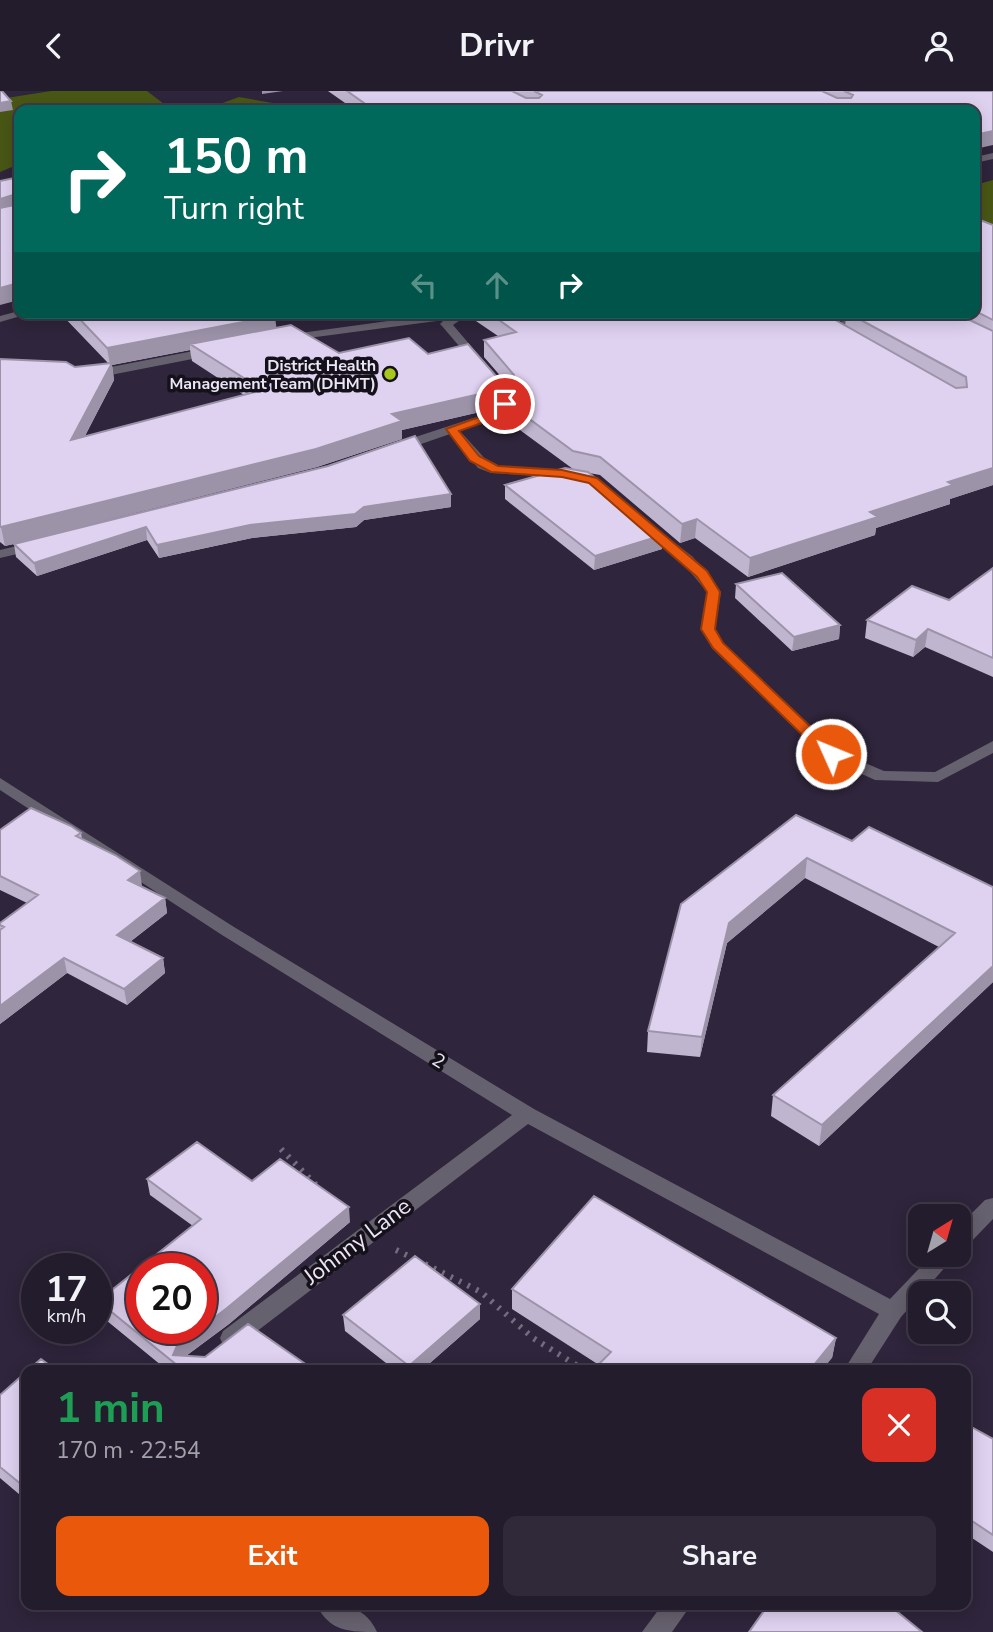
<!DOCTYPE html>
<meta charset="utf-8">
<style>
body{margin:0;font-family:"Nunito Sans",sans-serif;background:#2f2939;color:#f1f3f6;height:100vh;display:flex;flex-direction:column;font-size:26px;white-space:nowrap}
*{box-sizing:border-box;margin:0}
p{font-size:23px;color:#a3a1aa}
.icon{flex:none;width:38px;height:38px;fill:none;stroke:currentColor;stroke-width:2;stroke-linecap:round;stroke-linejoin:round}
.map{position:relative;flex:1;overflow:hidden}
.panel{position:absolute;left:21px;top:1274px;width:950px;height:245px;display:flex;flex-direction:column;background:#231c2d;border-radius:14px;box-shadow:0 4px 18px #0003,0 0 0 2px #403a49}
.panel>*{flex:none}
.top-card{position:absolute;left:14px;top:14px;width:966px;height:214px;border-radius:14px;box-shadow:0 4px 18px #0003,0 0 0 2px #403a49;background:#00695c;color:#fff;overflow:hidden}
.needle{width:46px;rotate:37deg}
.tools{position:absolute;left:908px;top:1113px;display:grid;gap:14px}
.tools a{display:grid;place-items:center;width:63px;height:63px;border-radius:14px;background:#231c2d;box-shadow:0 4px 18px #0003,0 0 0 2px #403a49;font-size:35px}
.speed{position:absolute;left:21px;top:1162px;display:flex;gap:14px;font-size:35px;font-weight:700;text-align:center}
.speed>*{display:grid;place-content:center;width:91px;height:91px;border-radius:50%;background:#231c2d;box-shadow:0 4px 18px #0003,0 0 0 2px #403a49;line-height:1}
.speed small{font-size:18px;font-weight:400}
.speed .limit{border:10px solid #d22;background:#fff;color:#111}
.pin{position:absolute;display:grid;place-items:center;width:60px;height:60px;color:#fff;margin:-30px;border:4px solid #fff;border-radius:50%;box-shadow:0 2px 7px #0007}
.me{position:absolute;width:77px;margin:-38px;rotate:314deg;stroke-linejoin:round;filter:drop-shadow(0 0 5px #0008)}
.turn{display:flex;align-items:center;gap:24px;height:147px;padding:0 35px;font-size:32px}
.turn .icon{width:91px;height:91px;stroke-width:2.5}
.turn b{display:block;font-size:49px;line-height:60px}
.lanes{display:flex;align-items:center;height:66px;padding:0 35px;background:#0003;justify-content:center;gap:35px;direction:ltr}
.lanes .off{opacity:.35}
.round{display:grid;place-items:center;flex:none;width:74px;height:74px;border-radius:14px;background:#2f2939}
.summary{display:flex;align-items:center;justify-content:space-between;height:119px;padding:0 35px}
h1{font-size:42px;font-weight:700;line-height:52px;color:#1e9e55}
.primary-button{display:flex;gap:14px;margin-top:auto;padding:14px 35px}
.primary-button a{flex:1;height:80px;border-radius:14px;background:#ea580c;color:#fff;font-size:28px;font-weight:700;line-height:80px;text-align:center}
.primary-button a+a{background:#2f2939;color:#f1f3f6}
header{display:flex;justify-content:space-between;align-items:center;height:91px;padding:0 35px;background:#231c2d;font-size:32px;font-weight:700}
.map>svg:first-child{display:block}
.green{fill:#495715}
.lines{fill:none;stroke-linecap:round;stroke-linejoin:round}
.path{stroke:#756c81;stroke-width:6;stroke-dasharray:2.5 7;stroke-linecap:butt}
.minor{fill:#66616e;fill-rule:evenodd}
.wall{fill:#c0b5cf;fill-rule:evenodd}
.shaded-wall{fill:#9c93a9}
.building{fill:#dfd2f1;stroke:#9c93a9;stroke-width:2}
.route{fill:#ea580c;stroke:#983908;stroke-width:2}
.poi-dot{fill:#a8c71d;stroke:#15111b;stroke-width:2.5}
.labels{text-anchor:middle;stroke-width:7;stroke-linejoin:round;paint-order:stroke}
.far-poi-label{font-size:16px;font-weight:bold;fill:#ebe5f5;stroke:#15111b;text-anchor:end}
.street-label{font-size:19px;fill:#ebe5f5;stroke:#15111b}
.near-street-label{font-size:23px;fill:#ebe5f5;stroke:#15111b}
</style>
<header><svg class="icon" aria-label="back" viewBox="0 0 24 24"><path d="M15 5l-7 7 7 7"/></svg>Drivr<svg class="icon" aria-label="person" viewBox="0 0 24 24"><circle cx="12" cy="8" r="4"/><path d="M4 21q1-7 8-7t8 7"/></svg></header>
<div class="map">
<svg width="993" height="1541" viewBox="0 0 993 1541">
<rect width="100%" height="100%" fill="#2f253c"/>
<path class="green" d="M51 0H147L164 13 198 19H19V73L0 81V8Z
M239 6 313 19H203Z
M993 89V138L975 130V94Z"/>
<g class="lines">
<path class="path" d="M281 1058 317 1095
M396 1159 417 1169
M425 1173 481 1201 533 1247 584 1279"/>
<path class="minor" d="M993 62V68L975 72V66Z
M19 220V222H31L0 231V225Z
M446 222H479L463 227 453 234 512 303 505 325 460 340 488 371 498 375 571 380 576 381V387L491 382 478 377 450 343 401 360H391V354L495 320 500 303 442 235 440 233 444 229 286 250 280 247 286 244Z
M868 222H887L837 238 843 243 837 246 822 237Z
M214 256 218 257V263L90 288 84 284 90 280Z
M645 429 693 466 721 501 715 538 723 552 837 660 884 680 935 681 993 650V662L938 691 875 689 825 666 712 557 701 538 707 501 683 472 640 436 638 433Z
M38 450 43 451V457L0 467V459Z
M0 687 234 836 534 1018 890 1208 932 1164H956L901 1226 867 1279H844L879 1223 528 1033 239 1254 231 1256 223 1254 220 1247 223 1240 512 1024 222 844 0 699Z
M993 1107V1128L967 1155 959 1157V1135L985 1109Z
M317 1514C342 1513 365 1514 377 1541 351 1541 329 1541 317 1514Z
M662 1514H691L672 1541H642Z"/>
</g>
<path class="wall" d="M328 0H993L975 19H355Z
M975 127 993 134V394L950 408V413L876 437 875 444 748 486 695 447 680 452 600 384 589 382 663 444 662 458 594 479 505 408V394L573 378 505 328V310L510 296 484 266V249L498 245 473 228V222H662L668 225 680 222H975ZM846 227 845 235 836 230Z
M60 222H152L161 229 276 237 339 262 428 263 497 304 493 318 402 339V348L317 376 39 446 328 375 451 416 364 429 356 436 252 447 159 467 147 449 37 485 16 466 14 453 5 455 0 451V268L75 276 108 272ZM190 259 192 270 244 304 85 345 114 289 112 274Z
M993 477V586L925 556 913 566 865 547 867 529 949 509Z
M736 493 840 534 839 548 792 560 735 507Z
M0 739 81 742 82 748 142 796 165 807 167 822 130 851 163 867 165 882 127 914 67 882 0 933V832L27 812 0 799Z
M852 750 993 796V891L819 1055 771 1025 773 1004 939 856 805 787 727 852 700 966 647 961 648 940 681 813Z
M147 1088 252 1090 350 1131 229 1233 186 1265 314 1279H167L101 1225 98 1210 193 1135 150 1104Z
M512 1198 836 1247 832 1267 599 1274 512 1218Z
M343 1224 480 1228 422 1279H395L345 1240Z
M26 1281V1409L0 1387V1304Z
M966 1333 993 1348V1461L966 1443Z"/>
<path class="shaded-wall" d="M262 0H283L262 3Z
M11 10 13 19 0 21V12Z
M993 40V54L975 58V44Z
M16 103 18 118 0 124V108Z
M18 192 19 209 0 214V197Z
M821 222H847L846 227 820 236Z
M275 225 277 242 190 253V259L112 274 114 289 73 367 71 349 110 274 107 257Z
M497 286V304L493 318 402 339V348L317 376 5 455 1 436 392 323Z
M993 377V394L950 408V413L876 437 875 444 748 486 750 467 948 391Z
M451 403V416L364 429 356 436 252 447 159 467 157 454 250 434Z
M697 428 695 447 680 452 682 433Z
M146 436 147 449 37 485 34 472Z
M663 444 662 458 594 479 595 465Z
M840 534 839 548 792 560 794 546Z
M928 538 925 556 913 566 916 549Z
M807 767 805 787 727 852 700 966 702 946 729 832Z
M140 780 142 795 130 804 128 789Z
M165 807 167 822 119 859 117 844Z
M64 867 67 882 0 933V915Z
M163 867 165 882 127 914 124 898Z
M993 875V891L819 1055 822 1034Z
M349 1116 350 1131 229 1233 179 1270 173 1264 177 1255 201 1237Z
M480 1213V1228L422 1279H409V1275Z
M836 1247 832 1267 822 1279H810Z
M26 1390V1408L22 1394Z"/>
<path class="building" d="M0 0H2L11 10 0 12Z
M347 0H512L526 7H539L542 4 534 0H822L837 7H851L853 4 844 0H993V40L975 44V19H374Z
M19 86V193L18 192 0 197V117L19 113V105L16 103 0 108V90Z
M975 127 993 134V229L975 220Z
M74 222H152L161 229 185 222H270L275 225 107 257Z
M489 222H662L668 225 680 222H823L956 297 967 296 966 286 848 222H955L993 240V377L948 391 953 394 870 421 878 426 750 467 697 428 682 433 600 366 573 360 505 310 514 284 484 249 516 241Z
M291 234 339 262 409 247 428 263 468 253 497 286 493 300 392 323 402 330 316 358 1 436 0 435V268L66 271 75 276 112 272 71 349 263 299 190 253Z
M415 345 451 403 364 416 355 423 250 434 157 454 146 436 34 472 14 453 328 375Z
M565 377 588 381 663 444 595 465 505 394Z
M993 477V567L928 538 916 549 867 529 912 495 949 509Z
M782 482 840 534 794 546 736 493Z
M31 717 71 735 81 742 76 745 115 764 140 780 128 789 165 807 117 844 163 867 124 898 64 867 0 915V839L4 836 0 834V832L38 804 0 785V739Z
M796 724 852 750 869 736 993 796V875L822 1034 773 1004 955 842 807 767 729 832 702 946 648 940 681 813Z
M197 1051 252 1090 280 1068 349 1116 227 1217 201 1237V1178H142V1237H200L177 1255 173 1264 205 1266 248 1233 314 1279H183L98 1210 201 1128 147 1088Z
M594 1105 836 1247 810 1279H593L611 1261 512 1198Z
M415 1165 480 1213 409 1275 343 1224Z
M41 1268 56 1279H28Z
M26 1281V1390L22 1394 0 1376V1304Z
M966 1333 993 1348V1444L966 1426Z
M768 1514H889L922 1541H749Z"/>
<path class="route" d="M505 309 511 313 505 324 459 340 479 365 498 375 562 379 597 387 707 480 720 501 715 538 723 552 836 660 838 663 836 667H826L713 557 701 538 707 501 697 486 589 392 562 386 491 381 470 370 446 338 496 320 501 310Z"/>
<circle class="poi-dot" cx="390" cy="283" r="7"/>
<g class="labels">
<g class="far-poi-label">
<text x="376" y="280">District Health<tspan x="376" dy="18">Management Team (DHMT)</tspan></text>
</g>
<g class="street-label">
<text transform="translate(439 969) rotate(32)" y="7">2</text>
</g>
<g class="near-street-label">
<text transform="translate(357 1150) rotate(-37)" y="8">Johnny Lane</text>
</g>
</g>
</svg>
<div class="tools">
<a><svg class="needle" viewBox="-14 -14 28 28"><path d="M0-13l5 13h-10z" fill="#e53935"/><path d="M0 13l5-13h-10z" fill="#a3a1aa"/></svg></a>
<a><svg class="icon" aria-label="search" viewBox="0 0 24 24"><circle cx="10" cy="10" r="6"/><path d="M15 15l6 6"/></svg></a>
</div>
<div class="speed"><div>17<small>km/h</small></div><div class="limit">20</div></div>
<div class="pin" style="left:505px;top:313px;background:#d93025"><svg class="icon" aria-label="arrive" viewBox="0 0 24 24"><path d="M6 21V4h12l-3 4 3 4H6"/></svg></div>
<svg class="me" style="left:831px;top:663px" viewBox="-20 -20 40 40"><circle r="17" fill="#ea580c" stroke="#fff" stroke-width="3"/><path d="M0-11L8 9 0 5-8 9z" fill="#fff"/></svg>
<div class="top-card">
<div class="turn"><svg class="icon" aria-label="right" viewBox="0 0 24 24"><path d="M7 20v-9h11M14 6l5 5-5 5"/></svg><div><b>150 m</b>Turn right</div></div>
<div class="lanes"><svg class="icon off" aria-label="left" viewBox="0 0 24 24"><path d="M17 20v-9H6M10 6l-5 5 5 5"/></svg><svg class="icon off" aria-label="ahead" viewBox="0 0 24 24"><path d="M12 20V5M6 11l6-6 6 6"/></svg><svg class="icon" aria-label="right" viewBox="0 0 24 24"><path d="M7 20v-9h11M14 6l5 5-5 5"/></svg></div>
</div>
<section class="panel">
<div class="summary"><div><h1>1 min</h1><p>170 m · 22:54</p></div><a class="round" style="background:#d93025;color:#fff"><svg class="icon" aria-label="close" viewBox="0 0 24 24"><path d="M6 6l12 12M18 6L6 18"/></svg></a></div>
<div class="primary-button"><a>Exit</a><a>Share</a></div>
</section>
</div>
